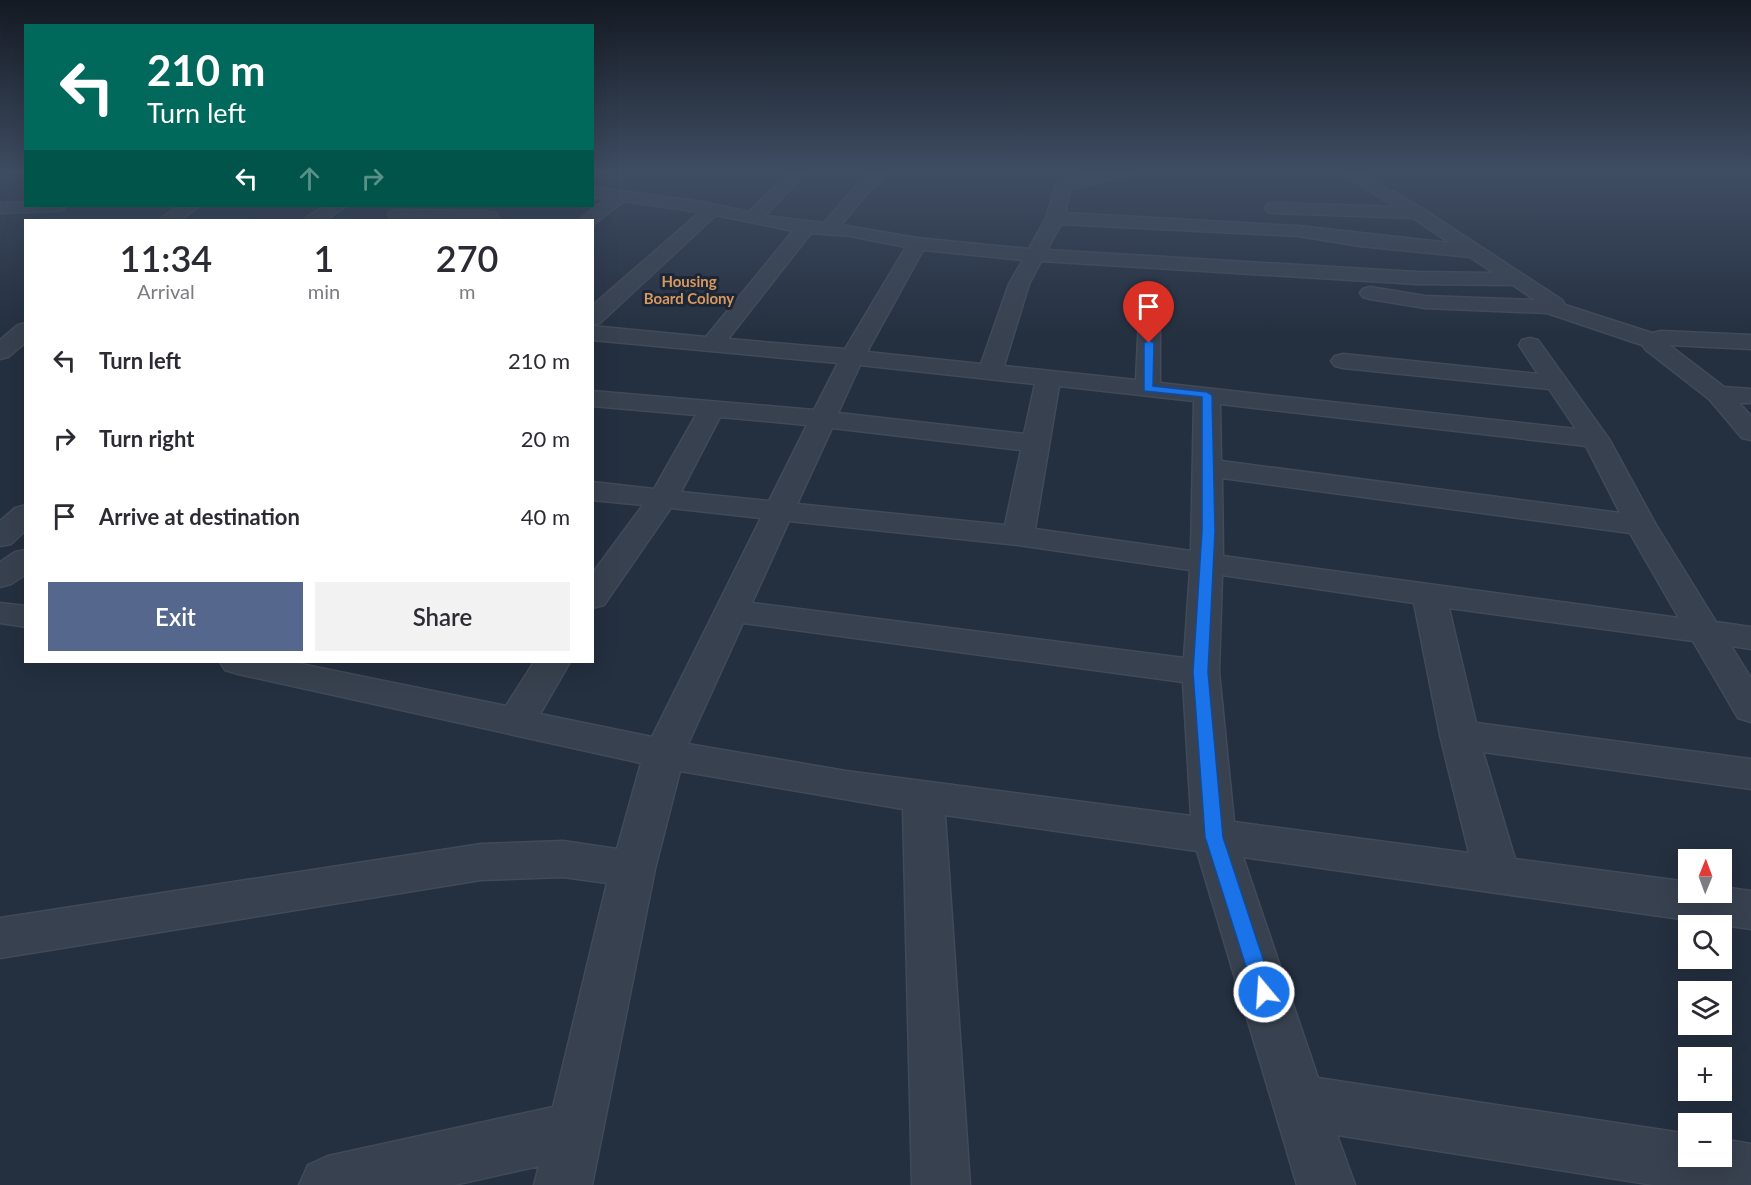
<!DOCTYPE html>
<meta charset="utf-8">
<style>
body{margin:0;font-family:Lato,sans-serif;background:#f2f2f3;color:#2b2b33;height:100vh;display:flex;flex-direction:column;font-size:22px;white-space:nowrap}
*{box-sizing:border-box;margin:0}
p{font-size:20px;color:#7c7c81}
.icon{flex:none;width:33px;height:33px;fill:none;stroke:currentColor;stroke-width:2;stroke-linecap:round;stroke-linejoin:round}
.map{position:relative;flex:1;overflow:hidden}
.panel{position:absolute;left:24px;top:219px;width:570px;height:444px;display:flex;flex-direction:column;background:#fff;border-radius:0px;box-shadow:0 6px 24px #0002}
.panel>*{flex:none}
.hud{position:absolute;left:24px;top:24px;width:570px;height:183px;border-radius:0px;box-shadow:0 6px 24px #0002;background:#00695c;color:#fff;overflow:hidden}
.needle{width:39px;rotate:1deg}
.tools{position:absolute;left:1678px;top:849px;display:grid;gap:12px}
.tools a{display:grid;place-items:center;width:54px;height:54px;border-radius:0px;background:#fff;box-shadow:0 6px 24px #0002;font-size:30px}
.pin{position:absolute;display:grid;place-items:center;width:51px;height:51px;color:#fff;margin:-62px -26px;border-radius:50% 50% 50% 0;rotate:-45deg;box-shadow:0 0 6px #0007}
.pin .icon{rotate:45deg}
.me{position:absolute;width:66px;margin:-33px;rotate:342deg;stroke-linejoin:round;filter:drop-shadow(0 0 4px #0008)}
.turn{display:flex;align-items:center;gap:21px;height:126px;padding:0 24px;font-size:27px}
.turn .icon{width:78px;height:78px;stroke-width:2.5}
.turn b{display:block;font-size:42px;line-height:51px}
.lanes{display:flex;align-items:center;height:57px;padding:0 24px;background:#0003;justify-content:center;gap:30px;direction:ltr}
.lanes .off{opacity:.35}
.eta{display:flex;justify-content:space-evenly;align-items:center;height:102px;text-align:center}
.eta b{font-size:36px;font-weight:600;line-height:42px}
.button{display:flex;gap:12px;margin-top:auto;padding:12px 24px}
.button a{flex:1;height:69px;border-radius:0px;background:#55678d;color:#fff;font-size:24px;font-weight:600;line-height:69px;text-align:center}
.button a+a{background:#f2f2f3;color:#2b2b33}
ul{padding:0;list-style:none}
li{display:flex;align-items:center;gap:18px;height:78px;padding:0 24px}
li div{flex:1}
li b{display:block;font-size:22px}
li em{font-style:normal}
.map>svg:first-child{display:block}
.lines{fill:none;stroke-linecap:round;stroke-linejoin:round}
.minor-casing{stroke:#414a58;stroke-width:3}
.minor{fill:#38414f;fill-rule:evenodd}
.route{fill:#1a73e8;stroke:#114b97;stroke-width:1.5}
.labels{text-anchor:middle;stroke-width:6;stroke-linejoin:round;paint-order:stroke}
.far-neighbourhood-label{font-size:15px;font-weight:bold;fill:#d89861;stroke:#1d2634}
</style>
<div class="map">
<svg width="1751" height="1185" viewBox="0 0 1751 1185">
<rect width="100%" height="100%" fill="#242f3f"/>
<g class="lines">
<g class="minor-casing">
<path id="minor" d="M789 172H806L765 216 824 223 856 186 873 172H891L868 192 841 225 917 238 1029 249 1046 218 1057 182 1100 172H1136L1134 175 1128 177 1071 188 1065 213 1298 226 1450 243 1413 218 1274 213 1268 212 1265 208 1268 204 1274 203 1395 207 1340 172H1359L1423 209 1562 300 1565 305 1652 333 1661 331 1751 335V349L1669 345 1724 387 1751 389V403H1739L1751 416V440L1742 438 1709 399 1646 350 1642 345 1547 313 1425 308 1370 299 1363 297 1360 293 1363 289 1370 287 1425 296 1535 300 1513 285 1417 284 1041 261 1029 284 1004 366 1136 380 1140 297 1143 293 1150 291 1157 293 1160 297V383L1576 429 1549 389 1343 368 1335 366 1331 361 1335 356 1343 354 1538 374 1519 345 1522 340 1530 338 1538 340 1609 439 1656 525 1716 622 1751 627V649L1731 646 1751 678V722L1738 718 1693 641 1449 608 1476 723 1751 759V789L1483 752 1515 859 1689 882V892H1722V887L1751 891V929L1243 857 1318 1078 1689 1134V1156H1722V1139L1751 1144V1185H1654L1337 1135 1355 1185H1297L1197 851 945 815 970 1185H912L903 809 680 771 655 869 592 1185H534L539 1166 454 1185H299L308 1165 328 1156 553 1107 607 883 563 877 481 880 0 958V918L481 844 563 841 617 849 641 763 238 674 225 670 220 662H291L506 706 534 662H570L540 714 652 737 761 518 671 508 604 605 592 608V574L643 505 592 500V482L654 489 696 415 592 406V391L814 410 838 363 592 340V326L706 337 793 231 716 215 600 323 592 324V306L700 212 624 201 594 224 592 220H579L606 199 592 197V187L702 202 749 212ZM1061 224 1298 236 1360 246 1470 257 1494 273 1417 272 1047 250ZM811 233 850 236 906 247 845 349 728 339ZM923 250 1023 260 1009 284 981 364 867 352ZM860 365 1035 384 1024 434 838 413ZM1059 386 1194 401 1191 551 1035 529ZM1220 404 1586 446 1620 513 1221 461ZM720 417 807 425 769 501 681 492ZM832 428 1021 450 1005 525 797 504ZM1222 478 1630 533 1679 618 1223 556ZM789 521 1018 545 1190 570 1184 658 752 603ZM1222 575 1414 603 1440 735 1469 853 1234 822 1219 672ZM743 623 1183 682 1191 816 846 771 688 744Z
M26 202V206H66L63 210 57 211 0 213V203Z
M179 206H199L181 220H161L164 216Z
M326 206H346L326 220H305L308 216Z
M397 210 483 211 496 213 500 220 391 219 388 215 391 211Z
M26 323V342L8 357 0 359V340L18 325Z
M26 505V530L11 544 0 546V521L15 508Z
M26 550V574L11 584 0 587V562L15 552Z
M0 603 26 606V627L0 623Z"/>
</g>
<use href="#minor" class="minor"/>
</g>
<linearGradient id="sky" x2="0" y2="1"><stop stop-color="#141a23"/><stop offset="0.51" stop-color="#3f4d63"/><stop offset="1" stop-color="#3f4d63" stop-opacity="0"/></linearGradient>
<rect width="1751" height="338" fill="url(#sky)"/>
<path class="route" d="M1149 340 1154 343 1153 386 1207 392 1212 395 1215 531 1208 672 1223 837 1274 992 1271 998 1264 1001 1257 998 1254 992 1205 837 1193 672 1202 531V397L1144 391V343Z"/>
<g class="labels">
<g class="far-neighbourhood-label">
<text x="689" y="287">Housing<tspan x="689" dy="17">Board Colony</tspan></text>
</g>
</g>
</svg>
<div class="tools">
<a><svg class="needle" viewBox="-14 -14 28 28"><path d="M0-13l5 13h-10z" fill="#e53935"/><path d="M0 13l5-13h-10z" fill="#7c7c81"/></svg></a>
<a><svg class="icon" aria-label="search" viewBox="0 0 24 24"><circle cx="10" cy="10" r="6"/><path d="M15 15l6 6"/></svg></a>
<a><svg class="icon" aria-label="layers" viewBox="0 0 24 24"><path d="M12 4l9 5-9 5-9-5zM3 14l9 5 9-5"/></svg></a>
<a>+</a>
<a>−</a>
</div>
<div class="pin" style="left:1149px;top:343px;background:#d93025"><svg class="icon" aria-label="arrive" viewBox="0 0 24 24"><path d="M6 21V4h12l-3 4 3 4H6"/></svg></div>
<svg class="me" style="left:1264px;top:992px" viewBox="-20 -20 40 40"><circle r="17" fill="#1a73e8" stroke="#fff" stroke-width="3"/><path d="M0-11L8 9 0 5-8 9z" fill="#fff"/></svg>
<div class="hud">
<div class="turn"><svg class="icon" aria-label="left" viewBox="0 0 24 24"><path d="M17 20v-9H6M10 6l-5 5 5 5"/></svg><div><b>210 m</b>Turn left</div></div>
<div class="lanes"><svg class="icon" aria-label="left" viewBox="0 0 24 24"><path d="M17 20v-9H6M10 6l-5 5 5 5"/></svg><svg class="icon off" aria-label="ahead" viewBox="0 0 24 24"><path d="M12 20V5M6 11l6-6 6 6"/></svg><svg class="icon off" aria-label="right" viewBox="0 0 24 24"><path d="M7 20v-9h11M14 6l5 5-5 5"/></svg></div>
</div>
<section class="panel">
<div class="eta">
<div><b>11:34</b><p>Arrival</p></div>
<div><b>1</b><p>min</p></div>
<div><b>270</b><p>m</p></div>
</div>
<ul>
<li><svg class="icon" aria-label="left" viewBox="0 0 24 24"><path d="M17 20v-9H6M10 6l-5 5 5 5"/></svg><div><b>Turn left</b></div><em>210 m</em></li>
<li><svg class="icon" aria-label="right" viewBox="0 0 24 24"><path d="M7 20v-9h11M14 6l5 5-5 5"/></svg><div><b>Turn right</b></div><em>20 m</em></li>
<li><svg class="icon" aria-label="arrive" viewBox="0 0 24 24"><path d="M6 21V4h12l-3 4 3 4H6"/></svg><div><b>Arrive at destination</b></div><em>40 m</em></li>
</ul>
<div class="button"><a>Exit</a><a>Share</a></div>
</section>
</div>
